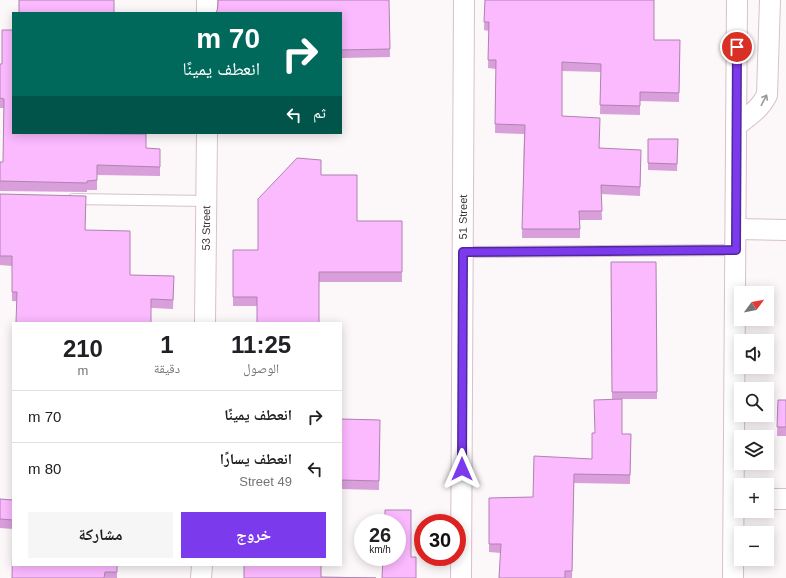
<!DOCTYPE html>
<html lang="ar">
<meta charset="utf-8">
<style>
body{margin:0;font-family:Helvetica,"Noto Naskh Arabic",sans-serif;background:#f6f6f6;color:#202124;direction:rtl;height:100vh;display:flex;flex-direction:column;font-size:15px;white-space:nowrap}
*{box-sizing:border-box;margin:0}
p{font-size:13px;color:#757577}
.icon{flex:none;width:22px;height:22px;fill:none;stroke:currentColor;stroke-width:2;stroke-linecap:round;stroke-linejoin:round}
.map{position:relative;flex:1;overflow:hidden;direction:ltr}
.sheet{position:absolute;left:12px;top:322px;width:330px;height:244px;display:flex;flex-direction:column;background:#fff;border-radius:0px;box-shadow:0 2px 10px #0003;direction:rtl}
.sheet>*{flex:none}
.hud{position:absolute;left:12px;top:12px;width:330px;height:122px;border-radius:0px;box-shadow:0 2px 10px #0003;direction:rtl;background:#00695c;color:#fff;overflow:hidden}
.needle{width:26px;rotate:58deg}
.controls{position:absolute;left:734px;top:286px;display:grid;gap:8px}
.controls a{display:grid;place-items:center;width:40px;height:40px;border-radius:0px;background:#fff;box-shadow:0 2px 10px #0003;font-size:20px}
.speed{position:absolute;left:354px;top:514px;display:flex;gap:8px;font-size:20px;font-weight:700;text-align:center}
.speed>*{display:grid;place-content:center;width:52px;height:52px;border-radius:50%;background:#fff;box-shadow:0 2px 10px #0003;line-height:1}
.speed small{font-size:10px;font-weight:400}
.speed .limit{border:6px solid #d22;background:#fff;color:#111}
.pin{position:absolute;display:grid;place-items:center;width:34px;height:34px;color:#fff;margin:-17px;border:2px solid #fff;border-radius:50%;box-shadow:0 1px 4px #0007}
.me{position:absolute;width:44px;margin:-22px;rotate:0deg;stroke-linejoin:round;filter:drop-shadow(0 0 3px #0008)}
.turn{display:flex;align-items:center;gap:14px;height:84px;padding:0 16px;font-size:18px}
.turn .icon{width:52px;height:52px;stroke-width:2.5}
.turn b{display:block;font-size:28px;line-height:34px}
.then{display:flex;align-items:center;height:38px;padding:0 16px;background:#0003;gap:8px;font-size:15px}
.eta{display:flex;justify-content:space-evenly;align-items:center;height:68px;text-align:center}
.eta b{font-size:24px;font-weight:800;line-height:28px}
.cta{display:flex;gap:8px;margin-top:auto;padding:8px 16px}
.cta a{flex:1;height:46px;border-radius:0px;background:#7c3aed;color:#fff;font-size:16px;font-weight:800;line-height:46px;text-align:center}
.cta a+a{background:#f6f6f6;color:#202124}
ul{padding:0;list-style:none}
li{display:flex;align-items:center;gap:12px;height:52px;padding:0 16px;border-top:1px solid #e0e0e0}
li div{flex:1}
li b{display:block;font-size:15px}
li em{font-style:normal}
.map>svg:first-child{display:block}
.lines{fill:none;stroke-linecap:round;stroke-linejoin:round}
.service-casing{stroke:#d8c1c9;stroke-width:12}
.minor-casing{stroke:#d8c1c9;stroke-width:22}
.service{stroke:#fff;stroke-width:10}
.minor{stroke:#fff;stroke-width:20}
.wall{fill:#d89fda}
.building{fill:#fbb9fe;stroke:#b082b2}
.oneway{stroke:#9c989a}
.route-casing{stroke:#51269a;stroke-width:10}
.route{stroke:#7c3aed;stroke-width:7}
.labels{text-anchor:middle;stroke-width:3.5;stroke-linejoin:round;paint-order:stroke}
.street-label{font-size:11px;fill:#3a3134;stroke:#fff}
</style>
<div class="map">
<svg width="786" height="578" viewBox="0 0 786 578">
<rect width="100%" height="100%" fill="#fcf7f8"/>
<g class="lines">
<g class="service-casing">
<path id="service" d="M73 199 207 201
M463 252 736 250"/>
</g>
<g class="minor-casing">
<g id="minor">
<path d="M207 0V13"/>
<path d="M736 126C749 116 760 109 767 95L770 0"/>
<path d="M736 229 786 230"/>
<path id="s1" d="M205 323 207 133"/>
<path d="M767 499H786"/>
<path d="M201 578 202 565"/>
<path id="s2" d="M461 578 464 0"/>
<path d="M733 578 737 0"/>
</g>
</g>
<use href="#service" class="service"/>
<use href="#minor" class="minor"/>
</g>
<path class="wall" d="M389 0 390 57 341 58V13L217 11 218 5Z
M485 0 654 40H680L679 102 640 101V115L600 114 601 72 562 71V116L600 148 641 158 640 196 601 194 602 220H580V238H522L524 134 495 133 496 69 488 68 489 31 484 30Z
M0 64H2L13 133 146 148 160 149V176L97 175V190H87V192L0 191V162H3L4 108H0Z
M648 139H678L677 171 648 170Z
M321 175 357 221H402V282H319L257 306H233V250H258Z
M0 194 86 205 85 230 130 275 174 276 173 309 12 301V266L0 265Z
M611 262H656L657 399H612Z
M778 400H786V436H777Z
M341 419 380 420 379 490 341 489Z
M622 434H631L630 484 574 483 572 578H499L501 553 489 552V498L533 497 592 459Z
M0 499 13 500V529L0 528Z
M117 565V578H12Z"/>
<path class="building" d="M19 0H114V13H19Z
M218 0H389L390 49 341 50V13H215L217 11 218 5Z
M485 0H654V40H680L679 93 640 92V106L600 105 601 64 562 62V116L600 118 599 148 641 150 640 187 601 185 602 211H579L580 229H522L525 125 495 124 496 60H488L489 22H484Z
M2 30H13V133L146 134V148L160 149V167L97 165V180L87 181V183L0 181V162H3L4 99 0 98V64H2Z
M648 139H678L677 164 648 163Z
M297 158 321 160V175H357V221H402V272H319V323H257V297H233V250H258V199Z
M0 194 86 196 85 230 130 231V275L174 276 173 300 151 299V323H16L17 292H12V256H0Z
M611 262H656L657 392H612Z
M622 399V434H631L630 475 574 474 572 571H565V578H499L501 544H489V498L533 497 534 456 592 459V433H595L594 400Z
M778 400H786V427H777Z
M341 419 380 420 379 481 341 480Z
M0 499 13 500V520L0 519Z
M385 510H411V557H416V578H382L383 557H397V523H385Z
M13 532V565H117V572H105L104 578H12Z
M244 565H321V577L376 578H244Z"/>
<defs><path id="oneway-shaft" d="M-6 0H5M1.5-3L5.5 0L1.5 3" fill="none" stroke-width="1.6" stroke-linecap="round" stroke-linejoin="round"/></defs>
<use class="oneway" href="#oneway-shaft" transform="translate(764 100) rotate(-63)"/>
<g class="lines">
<g class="route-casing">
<path id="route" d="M462 469 463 252 736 250 737 47"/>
</g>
<use href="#route" class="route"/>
</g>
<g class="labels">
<g class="street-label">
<text dy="4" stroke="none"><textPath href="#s2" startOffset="361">51 Street</textPath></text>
<text dy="4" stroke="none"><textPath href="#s1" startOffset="95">53 Street</textPath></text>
</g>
</g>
</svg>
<div class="controls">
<a><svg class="needle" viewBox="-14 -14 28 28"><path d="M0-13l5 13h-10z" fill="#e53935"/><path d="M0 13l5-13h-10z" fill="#757577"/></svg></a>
<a><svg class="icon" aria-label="sound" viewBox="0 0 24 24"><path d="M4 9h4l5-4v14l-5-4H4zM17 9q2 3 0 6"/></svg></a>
<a><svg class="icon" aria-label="search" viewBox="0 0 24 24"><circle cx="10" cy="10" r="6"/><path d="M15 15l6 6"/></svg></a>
<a><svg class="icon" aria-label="layers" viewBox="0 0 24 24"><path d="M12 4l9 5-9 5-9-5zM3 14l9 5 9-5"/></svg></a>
<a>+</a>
<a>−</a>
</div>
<div class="speed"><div>26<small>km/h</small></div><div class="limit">30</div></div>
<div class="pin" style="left:737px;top:47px;background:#d93025"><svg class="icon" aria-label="arrive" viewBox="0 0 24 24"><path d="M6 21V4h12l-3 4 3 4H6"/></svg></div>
<svg class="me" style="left:462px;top:469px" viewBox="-20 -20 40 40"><path d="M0-17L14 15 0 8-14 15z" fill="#7c3aed" stroke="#fff" stroke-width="4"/></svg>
<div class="hud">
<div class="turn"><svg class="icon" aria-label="right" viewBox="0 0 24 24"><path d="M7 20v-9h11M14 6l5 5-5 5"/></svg><div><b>70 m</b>انعطف يمينًا</div></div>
<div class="then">ثم<svg class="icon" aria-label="left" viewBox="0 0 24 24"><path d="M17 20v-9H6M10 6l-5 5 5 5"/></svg></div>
</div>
<section class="sheet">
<div class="eta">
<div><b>11:25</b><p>الوصول</p></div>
<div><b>1</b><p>دقيقة</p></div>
<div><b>210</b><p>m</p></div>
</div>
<ul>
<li><svg class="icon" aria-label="right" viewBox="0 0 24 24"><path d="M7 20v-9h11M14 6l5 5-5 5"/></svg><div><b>انعطف يمينًا</b></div><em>70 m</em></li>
<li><svg class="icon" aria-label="left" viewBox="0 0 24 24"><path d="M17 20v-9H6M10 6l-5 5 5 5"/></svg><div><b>انعطف يسارًا</b><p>49 Street</p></div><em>80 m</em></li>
</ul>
<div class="cta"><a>خروج</a><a>مشاركة</a></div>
</section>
</div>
